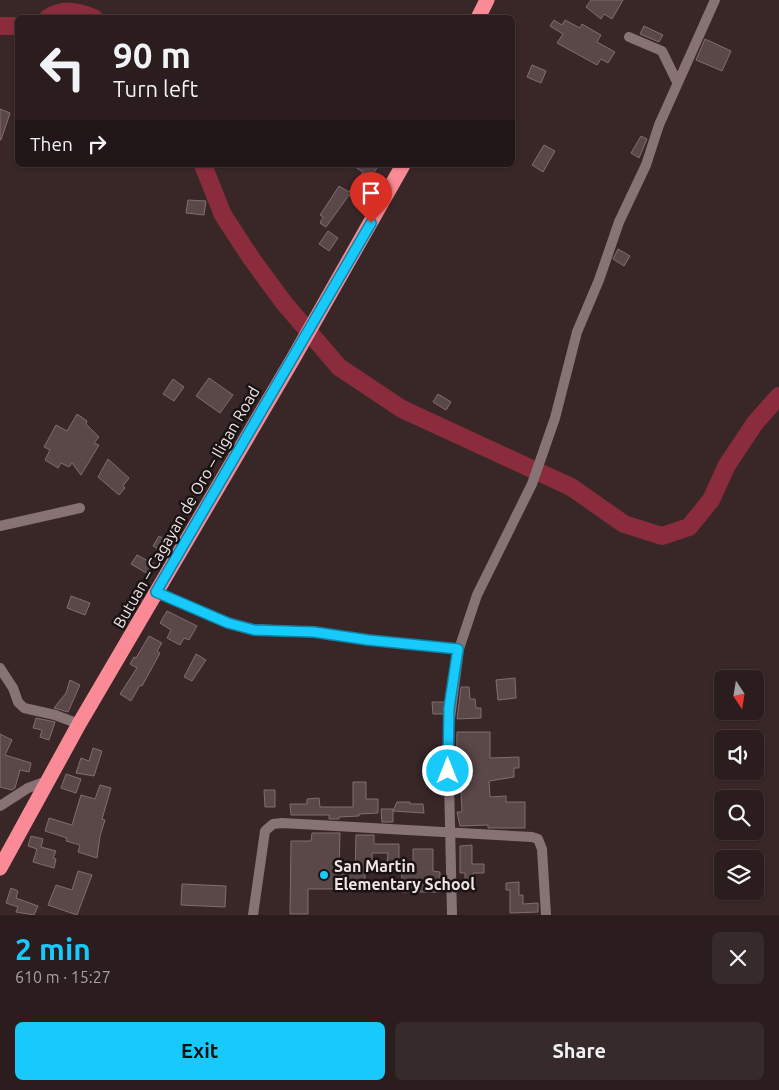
<!DOCTYPE html>
<meta charset="utf-8">
<style>
body{margin:0;font-family:Ubuntu,sans-serif;background:#372a2b;color:#f1f3f6;height:100vh;display:flex;flex-direction:column;font-size:19px;white-space:nowrap}
*{box-sizing:border-box;margin:0}
p{font-size:16px;color:#a6a2a4}
.icon{flex:none;width:28px;height:28px;fill:none;stroke:currentColor;stroke-width:2;stroke-linecap:round;stroke-linejoin:round}
.map{position:relative;height:915px;overflow:hidden}
.drawer{display:flex;flex-direction:column;background:#2b1d1e;flex:1}
.drawer>*{flex:none}
.hud{position:absolute;left:15px;top:15px;width:500px;height:152px;border-radius:8px;box-shadow:0 1px 4px #0004,0 0 0 1px #473b3c;background:#2b1d1e;color:#f1f3f6;overflow:hidden}
.needle{width:32px;rotate:168deg}
.tools{position:absolute;left:714px;top:670px;display:grid;gap:10px}
.tools a{display:grid;place-items:center;width:50px;height:50px;border-radius:8px;background:#2b1d1e;box-shadow:0 1px 4px #0004,0 0 0 1px #473b3c;font-size:25px}
.pin{position:absolute;display:grid;place-items:center;width:42px;height:42px;color:#fff;margin:-51px -21px;border-radius:50% 50% 50% 0;rotate:-45deg;box-shadow:0 0 5px #0007}
.pin .icon{rotate:45deg}
.me{position:absolute;width:55px;margin:-28px;rotate:0deg;stroke-linejoin:round;filter:drop-shadow(0 0 4px #0008)}
.turn{display:flex;align-items:center;gap:18px;height:105px;padding:0 15px;font-size:22px}
.turn .icon{width:65px;height:65px;stroke-width:2.5}
.turn b{display:block;font-size:35px;line-height:42px}
.then{display:flex;align-items:center;height:48px;padding:0 15px;background:#0003;gap:10px;font-size:19px}
.round{display:grid;place-items:center;flex:none;width:52px;height:52px;border-radius:8px;background:#372a2b}
.headline{display:flex;align-items:center;justify-content:space-between;height:85px;padding:0 15px}
h1{font-size:30px;font-weight:600;line-height:38px;color:#18cafc}
.primary-button{display:flex;gap:10px;margin-top:auto;padding:10px 15px}
.primary-button a{flex:1;height:58px;border-radius:8px;background:#18cafc;color:#111;font-size:20px;font-weight:600;line-height:58px;text-align:center}
.primary-button a+a{background:#372a2b;color:#f1f3f6}
.map>svg:first-child{display:block}
.lines{fill:none;stroke-linecap:round;stroke-linejoin:round}
.river{stroke:#8a2c3b;stroke-width:18}
.building{fill:#5a4748;stroke:#826d6e}
.minor{stroke:#877374;stroke-width:10}
.highway{stroke:#fa8b96;stroke-width:15}
.route-casing{stroke:#1083a4;stroke-width:12}
.route{stroke:#18cafc;stroke-width:9}
.poi-dot{fill:#18cafc;stroke:#1a1313;stroke-width:2}
.labels{text-anchor:middle;stroke-width:5;stroke-linejoin:round;paint-order:stroke}
.street-label{font-size:16px;fill:#f0e4e5;stroke:#1a1313}
.poi-label{font-size:16px;font-weight:bold;fill:#f0e4e5;stroke:#1a1313;text-anchor:start}
</style>
<div class="map">
<svg width="779" height="915" viewBox="0 0 779 915">
<rect width="100%" height="100%" fill="#392728"/>
<g class="lines">
<path class="river" d="M48 18C63 8 77 11 94 18
M0 26H18
M203 165 223 215 251 258 284 303 339 367 402 409 571 487 624 524 662 536 689 527 711 500 727 465 755 423 779 396"/>
</g>
<path class="building" d="M591 0H623L612 19 604 14 601 19 586 7Z
M554 20 562 25 565 20 580 28 582 24 601 35 597 42 615 52 608 63 601 59 597 65 557 43 563 34 550 26Z
M644 26 663 35 659 42 640 34Z
M705 39 731 51 722 71 696 60Z
M532 65 546 71 541 83 527 77Z
M0 109 10 113 1 140H0Z
M641 136 647 139 639 158 631 153Z
M544 145 555 151 543 172 532 165Z
M352 165H379L371 177 369 176 354 198 349 195 326 227 320 223 323 217 320 215 332 197 339 186 349 192 363 172Z
M188 200 206 201 204 215 186 213Z
M328 231 338 238 329 251 319 244Z
M618 249 630 256 624 266 613 259Z
M209 378 233 395 220 413 196 396Z
M173 379 184 387 174 401 163 394Z
M438 394 451 402 446 410 433 402Z
M77 414 87 421 86 424 99 437 94 443 99 445 81 475 72 463 69 467 61 463 58 468 45 460 50 450 44 447 56 425 67 431Z
M108 459 129 478 123 486 125 488 119 495 98 477Z
M159 536 173 544 167 554 153 546Z
M137 555 154 564 148 574 131 564Z
M132 593 142 599 134 612 124 607Z
M71 596 90 603 85 615 67 608Z
M167 611 197 626 189 640 184 638 180 645 167 638 171 630 160 623Z
M149 636 162 643 157 651 160 653 142 686 140 685 131 701 120 694 137 668 130 664 134 657 136 658Z
M196 654 206 660 192 681 184 677Z
M515 678 516 698 498 700 496 680Z
M70 680 80 685 68 712 54 708 66 693Z
M461 687H469L470 699H475L476 708H481V718L457 719Z
M432 702H445L444 714H433Z
M36 718 55 722 49 740 40 737 42 730 33 728Z
M457 732H490V758L519 757V768H514V777L489 781 490 797 506 796V802H525V828H488V825L460 826 457 812H462L461 792H456Z
M0 734 12 740 5 755 31 763 29 772 20 770 15 788 12 790 0 787Z
M93 748 102 751 94 776 76 773 81 758 89 761Z
M66 774 81 779 76 793 61 788Z
M353 782H366V799H378V813L359 814V816L339 817V819H329V815H291L290 804H307V799L319 798 320 807H353Z
M100 785 111 788 102 819 105 820 100 836 97 858 78 852 80 845 66 841 67 838 45 831 49 818 72 825 81 795 95 799Z
M264 790H275V807H265Z
M397 802H410V804H423L424 813 393 811Z
M381 809H393V822H382Z
M312 833H340L339 872H355L356 835H374V844H399V864L387 863 388 853H372V870H365V881H339V889H308V914H290L291 841H311Z
M31 836 43 839 41 847 56 851 53 858 56 859 54 868 33 862 37 849 28 846Z
M472 845V864H484V873H473V889H465V873H460V846Z
M413 849H433V871L440 872V892H401L402 871H413Z
M78 871 92 875 77 915 48 905 56 885 72 890Z
M519 882V895H523V904L538 903V912L510 913V890H506V883Z
M182 884 226 886 225 907 181 905Z
M11 888 18 891 16 898 38 906 34 915 16 912 18 907 6 903Z"/>
<g class="lines">
<path class="minor" d="M629 37 662 51 677 82
M0 526 80 508
M156 592 229 623 254 629 314 632 368 640 459 649
M0 668 13 688 18 702 24 708 55 715 79 724
M0 806 28 788 47 781
M253 915 265 831 273 824 282 823 532 837 538 839 542 849 546 915
M452 915 448 734 459 649 477 595 532 484 555 418 577 332 599 280 619 222 646 165 659 125 715 0"/>
<path class="highway" d="M478 18 487 0
M0 868 79 724 293 359 403 165"/>
</g>
<g class="lines">
<g class="route-casing">
<path id="route" d="M371 223 156 592 228 623 254 630 314 632 368 640 458 649 449 708 448 771"/>
</g>
<use href="#route" class="route"/>
</g>
<circle class="poi-dot" cx="324" cy="875" r="5"/>
<g class="labels">
<g class="street-label">
<text transform="translate(186 507) rotate(-60)" y="6">Butuan – Cagayan de Oro – Iligan Road</text>
</g>
<g class="poi-label">
<text x="334" y="872">San Martin<tspan x="334" dy="18">Elementary School</tspan></text>
</g>
</g>
</svg>
<div class="tools">
<a><svg class="needle" viewBox="-14 -14 28 28"><path d="M0-13l5 13h-10z" fill="#e53935"/><path d="M0 13l5-13h-10z" fill="#a6a2a4"/></svg></a>
<a><svg class="icon" aria-label="sound" viewBox="0 0 24 24"><path d="M4 9h4l5-4v14l-5-4H4zM17 9q2 3 0 6"/></svg></a>
<a><svg class="icon" aria-label="search" viewBox="0 0 24 24"><circle cx="10" cy="10" r="6"/><path d="M15 15l6 6"/></svg></a>
<a><svg class="icon" aria-label="layers" viewBox="0 0 24 24"><path d="M12 4l9 5-9 5-9-5zM3 14l9 5 9-5"/></svg></a>
</div>
<div class="pin" style="left:371px;top:223px;background:#d93025"><svg class="icon" aria-label="arrive" viewBox="0 0 24 24"><path d="M6 21V4h12l-3 4 3 4H6"/></svg></div>
<svg class="me" style="left:448px;top:771px" viewBox="-20 -20 40 40"><circle r="17" fill="#18cafc" stroke="#fff" stroke-width="3"/><path d="M0-11L8 9 0 5-8 9z" fill="#fff"/></svg>
<div class="hud">
<div class="turn"><svg class="icon" aria-label="left" viewBox="0 0 24 24"><path d="M17 20v-9H6M10 6l-5 5 5 5"/></svg><div><b>90 m</b>Turn left</div></div>
<div class="then">Then<svg class="icon" aria-label="right" viewBox="0 0 24 24"><path d="M7 20v-9h11M14 6l5 5-5 5"/></svg></div>
</div>
</div>
<section class="drawer">
<div class="headline"><div><h1>2 min</h1><p>610 m · 15:27</p></div><a class="round"><svg class="icon" aria-label="close" viewBox="0 0 24 24"><path d="M6 6l12 12M18 6L6 18"/></svg></a></div>
<div class="primary-button"><a>Exit</a><a>Share</a></div>
</section>
